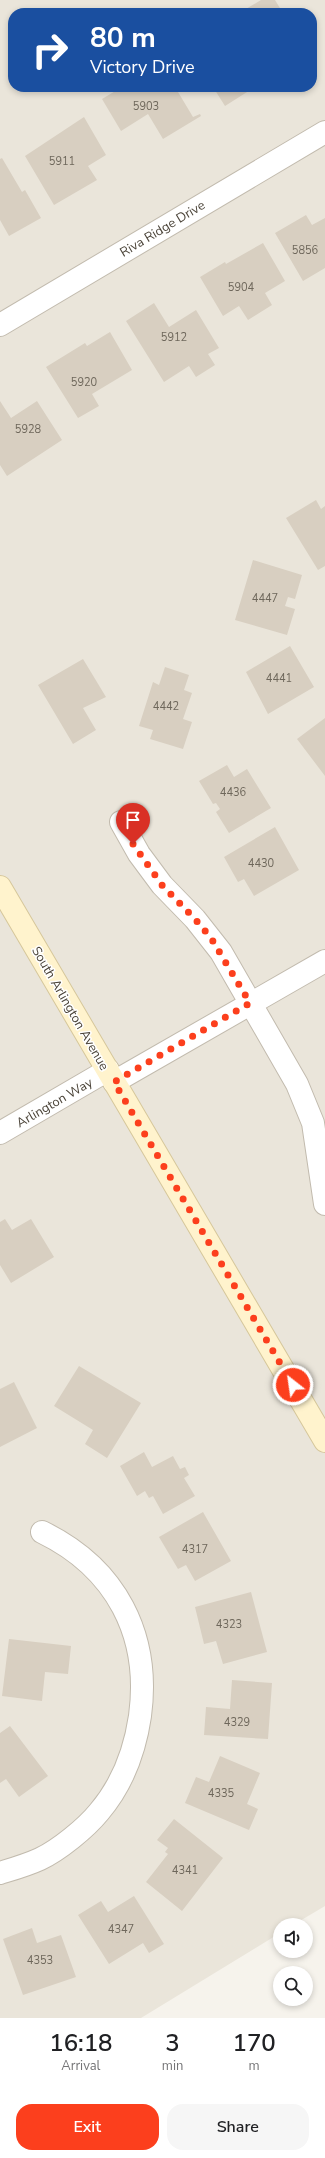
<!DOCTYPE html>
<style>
body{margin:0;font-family:"Nunito Sans",sans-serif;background:#f6f6f6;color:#202124;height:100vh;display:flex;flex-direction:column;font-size:15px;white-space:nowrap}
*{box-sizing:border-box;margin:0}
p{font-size:13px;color:#757577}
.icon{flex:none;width:22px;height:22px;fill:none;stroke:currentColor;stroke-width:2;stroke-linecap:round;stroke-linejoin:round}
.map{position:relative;height:2018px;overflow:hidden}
.details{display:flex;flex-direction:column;background:#fff;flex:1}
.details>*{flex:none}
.guide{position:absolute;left:8px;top:8px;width:309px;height:84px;border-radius:16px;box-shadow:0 2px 6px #0003;background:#1a4fa0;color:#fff;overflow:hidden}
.buttons{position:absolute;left:273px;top:1918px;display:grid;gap:8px}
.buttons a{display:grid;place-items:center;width:40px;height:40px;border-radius:50%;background:#fff;box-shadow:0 2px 6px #0003;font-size:20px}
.pin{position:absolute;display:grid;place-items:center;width:34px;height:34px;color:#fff;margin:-41px -17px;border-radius:50% 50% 50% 0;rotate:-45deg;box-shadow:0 0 4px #0007}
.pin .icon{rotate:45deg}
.me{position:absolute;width:44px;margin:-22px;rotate:330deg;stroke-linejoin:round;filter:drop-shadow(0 0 3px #0008)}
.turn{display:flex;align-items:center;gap:14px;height:84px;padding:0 16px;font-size:18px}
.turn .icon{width:52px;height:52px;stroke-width:2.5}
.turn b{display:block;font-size:28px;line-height:34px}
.eta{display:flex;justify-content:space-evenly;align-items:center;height:68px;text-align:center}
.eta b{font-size:24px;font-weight:600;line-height:28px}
.action{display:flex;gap:8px;margin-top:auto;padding:8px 16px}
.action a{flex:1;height:46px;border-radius:16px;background:#fc3f1d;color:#fff;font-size:16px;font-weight:600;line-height:46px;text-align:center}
.action a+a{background:#f6f6f6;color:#202124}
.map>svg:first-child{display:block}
.residential{fill:#eae5da;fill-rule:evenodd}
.building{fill:#d8cfc1}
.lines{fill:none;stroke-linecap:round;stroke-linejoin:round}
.street-casing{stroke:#c2bbae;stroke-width:24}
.secondary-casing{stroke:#d6c79b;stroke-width:24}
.street{stroke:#fff;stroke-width:22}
.secondary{stroke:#fff3cd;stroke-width:22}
.route{stroke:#fc3f1d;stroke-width:7;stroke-dasharray:0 12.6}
.labels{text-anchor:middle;stroke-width:3;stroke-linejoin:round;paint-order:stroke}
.number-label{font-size:11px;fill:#6e675b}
.street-label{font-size:13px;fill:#4b4439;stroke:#fff}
</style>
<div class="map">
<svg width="325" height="2018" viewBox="0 0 325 2018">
<rect width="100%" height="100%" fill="#f6f3ec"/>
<path class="residential" d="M0 0H325V1906L293 1925H280V1933L141 2018H0ZM13 13H312V87H13Z"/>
<path class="building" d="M261 0H275L283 13H239Z
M122 87H175L193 117 200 114 201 116 163 139 148 114 121 131 102 99Z
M213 87H255L225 106Z
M84 117 106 155 88 166 97 180 54 205 25 156Z
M2 158 22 192 25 190 41 218 9 236 0 220V159Z
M306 215 312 225 325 218V268L303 281 275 233Z
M263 243 285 281 265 293 272 305 248 320 239 306 223 316 200 277 225 262 226 264Z
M154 303 169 327 196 310 219 348 208 354 215 365 196 377 189 366 164 382 126 321Z
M110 332 132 370 92 394 99 406 78 418 46 367 85 343 87 346Z
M0 401 11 418 37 401 62 440 7 476 0 465Z
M316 500 321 509 325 506V566L318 570 286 518Z
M253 560 302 575 295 599 288 597 285 606 295 609 287 635 235 620Z
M290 646 314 687 268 714 246 672Z
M83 659 106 697 83 708 96 730 73 744 38 685Z
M165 667 189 675 184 690 192 693 183 719 192 722 183 749 150 739 153 730 139 726 153 682 159 685Z
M325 718V776L297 739Z
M227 765 234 777 247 769 271 808 229 833 216 812 220 809 216 803 213 804 199 781Z
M275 827 299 870 254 896 244 879 238 882 224 857Z
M5 1219 12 1230 31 1219 54 1257 11 1283 0 1265V1222Z
M79 1366 141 1403 107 1458 85 1444 93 1430 54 1406Z
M14 1382 37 1428 0 1447V1389Z
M144 1452 152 1467 173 1456 180 1469 185 1467 189 1475 184 1478 195 1496 163 1514 153 1496 149 1498 145 1491 137 1496 120 1466Z
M203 1512 231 1561 195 1581 186 1565 178 1569 159 1537Z
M251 1592 267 1652 223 1664 216 1641 204 1644 195 1607Z
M9 1639 71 1646 68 1674 45 1672 42 1701 2 1696Z
M232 1680 272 1683 268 1739 204 1735 206 1707 230 1709Z
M10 1726 48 1776 19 1797 6 1779 0 1783V1733Z
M220 1756 260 1773 247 1804 258 1809 249 1830 185 1803 196 1777 209 1782Z
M174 1819 223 1858 182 1911 146 1882 168 1854 165 1852 168 1848 157 1840Z
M134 1896 164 1944 149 1953 143 1943 109 1964 78 1915 101 1901 108 1912Z
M32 1928 37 1943 61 1935 76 1977 23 1995 3 1939Z"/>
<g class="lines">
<g class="street-casing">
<path id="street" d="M0 325 325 132
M121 822 139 854 162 885 195 919 221 952 297 1084 313 1123 325 1204
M114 1082 325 961
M0 1133 108 1070
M0 1873C13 1869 27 1865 40 1859 59 1850 86 1828 99 1812 122 1785 135 1750 140 1716 151 1635 116 1568 42 1532"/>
</g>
<g class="secondary-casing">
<path id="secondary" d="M0 887 325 1441"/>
</g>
<use href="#street" class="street"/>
<use href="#secondary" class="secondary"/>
</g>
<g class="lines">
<path class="route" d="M133 844 162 885 195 919 211 938 250 1003 114 1082 293 1385"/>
</g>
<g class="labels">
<g class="number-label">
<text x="146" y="110">5903</text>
<text x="62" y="165">5911</text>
<text x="305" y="254">5856</text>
<text x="241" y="291">5904</text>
<text x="174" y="341">5912</text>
<text x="84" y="386">5920</text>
<text x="28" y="433">5928</text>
<text x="265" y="602">4447</text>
<text x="279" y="682">4441</text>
<text x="166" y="710">4442</text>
<text x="233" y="796">4436</text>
<text x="261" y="867">4430</text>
<text x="195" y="1553">4317</text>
<text x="229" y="1628">4323</text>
<text x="237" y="1726">4329</text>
<text x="221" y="1797">4335</text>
<text x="185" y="1874">4341</text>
<text x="121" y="1933">4347</text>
<text x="40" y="1964">4353</text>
</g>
<g class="street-label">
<text transform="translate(162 228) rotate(-31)" y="5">Riva Ridge Drive</text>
<text transform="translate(71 1008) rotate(60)" y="5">South Arlington Avenue</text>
<text transform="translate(54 1102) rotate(-30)" y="5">Arlington Way</text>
</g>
</g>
</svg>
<div class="buttons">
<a><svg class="icon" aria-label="sound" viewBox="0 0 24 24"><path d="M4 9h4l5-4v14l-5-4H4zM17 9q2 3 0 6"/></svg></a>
<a><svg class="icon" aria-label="search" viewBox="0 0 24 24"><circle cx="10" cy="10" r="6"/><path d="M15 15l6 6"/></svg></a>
</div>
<div class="pin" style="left:133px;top:844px;background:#d93025"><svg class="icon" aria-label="arrive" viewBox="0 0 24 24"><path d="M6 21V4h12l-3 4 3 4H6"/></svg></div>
<svg class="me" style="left:293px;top:1385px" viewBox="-20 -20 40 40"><circle r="17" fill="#fc3f1d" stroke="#fff" stroke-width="3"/><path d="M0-11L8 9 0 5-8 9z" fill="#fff"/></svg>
<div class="guide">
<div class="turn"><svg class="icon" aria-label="right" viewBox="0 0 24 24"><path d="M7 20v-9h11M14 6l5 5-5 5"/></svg><div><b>80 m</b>Victory Drive</div></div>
</div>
</div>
<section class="details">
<div class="eta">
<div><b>16:18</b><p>Arrival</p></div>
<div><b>3</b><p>min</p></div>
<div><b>170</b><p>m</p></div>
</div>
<div class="action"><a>Exit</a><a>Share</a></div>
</section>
